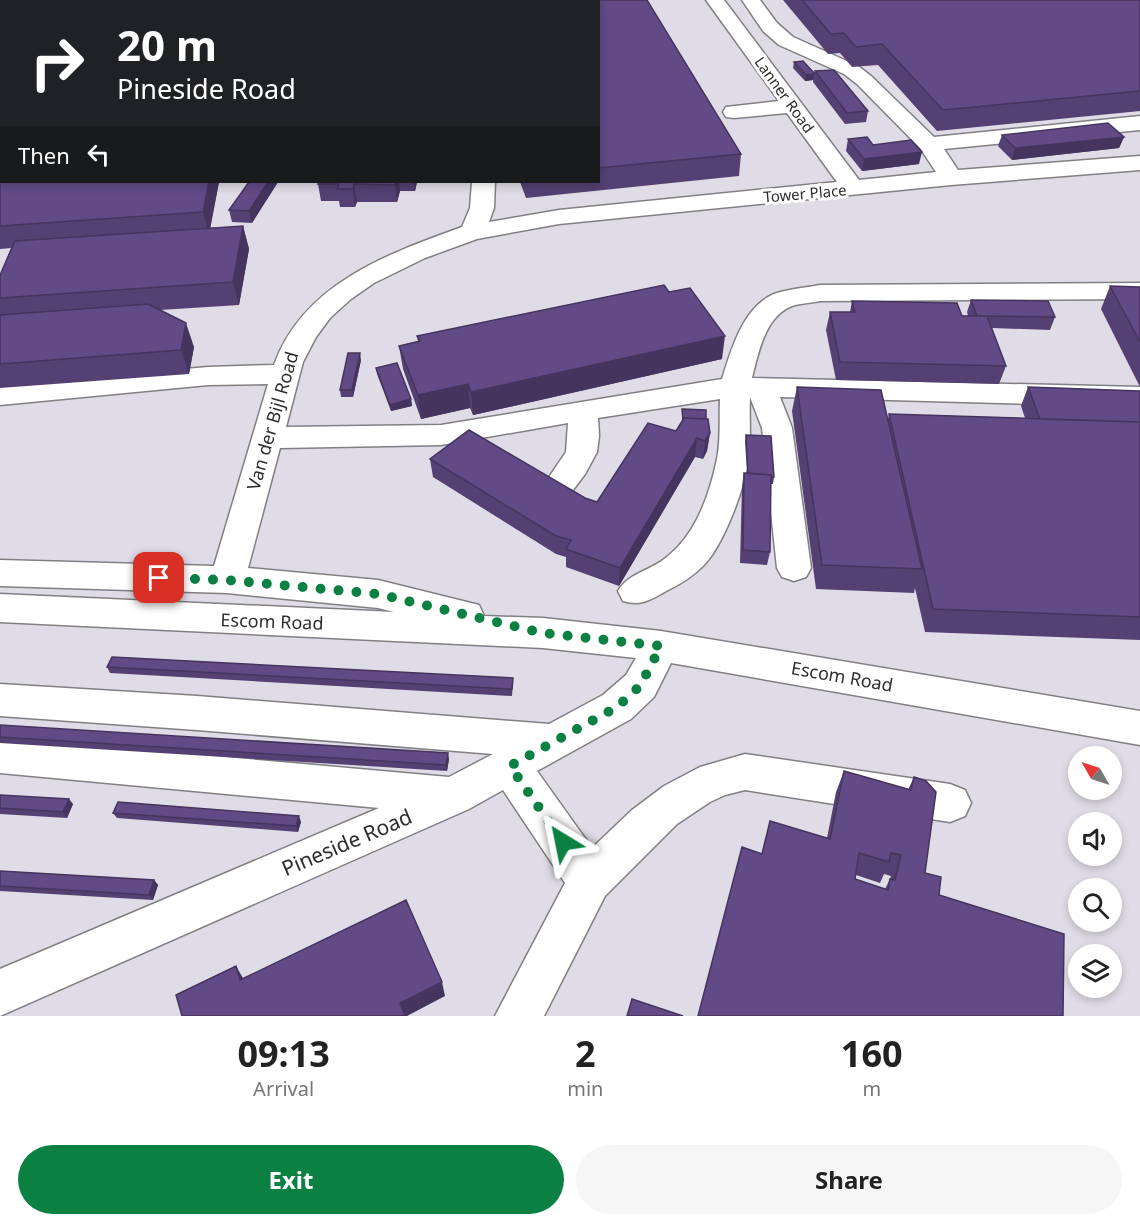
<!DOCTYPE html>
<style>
body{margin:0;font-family:"Noto Sans",sans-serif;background:#f6f6f6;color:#222;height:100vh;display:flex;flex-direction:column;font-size:22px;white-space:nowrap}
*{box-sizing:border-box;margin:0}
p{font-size:20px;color:#767676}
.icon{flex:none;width:33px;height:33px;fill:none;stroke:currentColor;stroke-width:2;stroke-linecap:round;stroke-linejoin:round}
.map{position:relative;height:1016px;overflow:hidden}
.drawer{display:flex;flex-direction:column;background:#fff;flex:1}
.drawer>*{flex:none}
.guide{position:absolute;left:0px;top:0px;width:600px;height:183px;box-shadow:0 3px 9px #0003;background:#202124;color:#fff;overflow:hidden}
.needle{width:39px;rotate:309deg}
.tools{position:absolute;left:1068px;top:746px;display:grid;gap:12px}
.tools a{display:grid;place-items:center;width:54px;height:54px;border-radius:50%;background:#fff;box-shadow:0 3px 9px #0003;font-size:30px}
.pin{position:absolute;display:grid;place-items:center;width:51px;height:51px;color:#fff;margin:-26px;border-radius:12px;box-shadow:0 3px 9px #0006}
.me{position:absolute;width:66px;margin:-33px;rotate:325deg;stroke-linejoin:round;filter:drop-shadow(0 0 4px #0008)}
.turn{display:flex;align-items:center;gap:21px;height:126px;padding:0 18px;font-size:27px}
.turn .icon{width:78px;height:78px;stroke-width:2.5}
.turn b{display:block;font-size:42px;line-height:51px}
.then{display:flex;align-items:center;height:57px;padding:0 18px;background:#0003;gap:12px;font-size:22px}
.eta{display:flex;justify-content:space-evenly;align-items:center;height:102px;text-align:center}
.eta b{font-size:36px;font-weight:700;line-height:42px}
.primary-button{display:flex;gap:12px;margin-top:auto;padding:12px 18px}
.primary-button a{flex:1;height:69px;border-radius:36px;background:#0b8043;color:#fff;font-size:24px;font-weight:700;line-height:69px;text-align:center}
.primary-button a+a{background:#f6f6f6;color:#222}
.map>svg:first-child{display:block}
.built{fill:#e0dce7;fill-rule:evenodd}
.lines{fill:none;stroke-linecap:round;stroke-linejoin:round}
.minor-casing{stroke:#807f83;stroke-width:3}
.minor{fill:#fff;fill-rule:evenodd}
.wall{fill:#544073;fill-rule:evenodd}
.shaded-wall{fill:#45345e}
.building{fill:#624a86;stroke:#45345e;stroke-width:1.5;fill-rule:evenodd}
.route{stroke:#0b8043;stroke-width:10;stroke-dasharray:0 18}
.labels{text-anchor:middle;stroke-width:6;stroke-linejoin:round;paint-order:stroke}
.far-street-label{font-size:15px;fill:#2d2d2e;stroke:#fff}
.street-label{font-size:18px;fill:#2d2d2e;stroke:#fff}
.near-street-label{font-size:21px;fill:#2d2d2e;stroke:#fff}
</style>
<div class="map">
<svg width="1140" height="1016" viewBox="0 0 1140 1016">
<rect width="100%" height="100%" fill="#ebeaee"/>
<path class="built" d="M0 0H1140V1016H0ZM2 2H598V182H2ZM1078 756H1112V789H1078ZM1078 822H1112V855H1078ZM1078 888H1112V921H1078ZM1078 954H1112V987H1078Z"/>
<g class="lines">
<g class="minor-casing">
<path id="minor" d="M290 0H309L289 2Z
M706 0H724L859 180 936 172 920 148 857 84 844 74 779 45 763 31 742 0H760L777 23 793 37 858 66 871 76 934 137 1140 116V130L944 149 958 170 1140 156V170L951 185 559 224 477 239 425 258 374 283 351 299 330 318 316 337 303 362 286 427 441 425 722 379C731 350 743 307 774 294 788 289 805 288 820 285L1140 283V299L820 301C811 303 801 303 792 306 765 316 758 354 752 378L1140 387V407L780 397 792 428 811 568 806 577 794 581 782 577 777 568 762 428 750 397C749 416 751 437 749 456 746 485 724 545 703 566 693 576 682 583 670 589 653 598 643 607 623 601L618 591C628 574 648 571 663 560 695 537 709 497 717 459 721 440 719 418 720 399L598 418 599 436 597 452 585 474 570 494 559 497 548 494 543 486 566 452 568 423 441 445 280 448 248 568 378 580 479 605 484 616 543 618 661 631 1140 711V745L671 663 654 697 631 719 537 771 592 848 632 810 664 786 700 767 745 754 950 784 965 790 971 803 965 816 950 822 745 790 725 795 710 802 677 824 605 896 544 1016H495L565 883 503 790 469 809 0 1016V969L379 808 0 773V737L449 777 493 754 197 730 0 716V684L197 696 549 724 603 695 626 675 636 658 543 648 0 622V594L394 612 378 608 227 593 0 586V560L214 566 268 384 208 385 0 405V385L208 367 274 365C303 284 387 254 462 227L470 208 472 182H495L494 208 489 222 559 210 837 182 787 113 734 118 726 117 723 112 726 107 779 101Z
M0 144H2V158H0Z"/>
</g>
<use href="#minor" class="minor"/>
</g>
<path class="wall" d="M450 0H647L741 154 739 176 526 198 520 182H598V2H451Z
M783 0H1140V111L937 131 878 65 852 67 840 53 828 54Z
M0 29H2V129H0Z
M794 62 814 73 815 71 868 111 866 122 845 124 813 82V80L805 81 793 68Z
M1002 135 1124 137 1119 148 1012 160 998 146Z
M848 139 873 145 919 164 862 171 846 151Z
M0 153 2 182H219L210 228 243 226 249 249 239 305 160 310 194 347 189 374 0 388V275L11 248 0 249Z
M249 182H278L252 223 232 222 229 210Z
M319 182H417L415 191H400L397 202H357L355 207H340L339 201H321L318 184Z
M1110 286 1140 287V387L1101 309Z
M971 300 1055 317 1050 330 992 328 1006 366 999 384 836 380 826 330 830 312H850L852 301 968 316 967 312Z
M417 336 722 359 473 415 470 408 421 419 403 369 399 346 418 342Z
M361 360 353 397H341L340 390Z
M376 368 411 399 412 406 391 411 377 374Z
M797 387 888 419 889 414 1025 418 1021 406 1028 387 1140 391V640L925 632 915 588 914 593 816 589 792 411Z
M682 409 706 419 710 433 707 451 703 459 695 457 619 586 566 567V557L556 554 433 477 430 459 597 502 676 431 682 422Z
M746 435 774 477 773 484H770V552L767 565 740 563 742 486 744 473H747L745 441Z
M107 667 513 684 512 696 110 673Z
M0 725 449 759 447 771 0 743Z
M844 771 908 790 914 777 925 873 939 895 1063 1016 762 853 770 821 827 838 836 792ZM884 874 891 876 890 879 885 889 855 879 856 875 880 883Z
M0 795 73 804 67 818 0 814Z
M113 813 301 822 298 832 117 818Z
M0 871 154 880 158 885 153 900 0 891Z"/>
<path class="shaded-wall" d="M0 0H5L4 2H2V7L0 9Z
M246 0H266L264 2H245Z
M332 0H441V2L316 1Z
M814 74 813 80 805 81 806 75Z
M1124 137 1119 148 1012 160 1015 148Z
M922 152 919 164 862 171 864 159Z
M209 182H219L209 235 203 212Z
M268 182H278L252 223 249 211Z
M396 182H399L400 191 397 202 395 185Z
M414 182H417L415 191Z
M354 184 357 202 355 207 353 189Z
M243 226 249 249 239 305 233 282Z
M186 323 194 347 189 374 181 350Z
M725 336 722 359 473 415 471 392Z
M360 353 361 360 353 397 352 390Z
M468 384 470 408 421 419 418 395Z
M411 399 412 406 391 411 390 405Z
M710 433 707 451 703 459 705 441Z
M697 438 695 457 619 586 620 568Z
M448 753 449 759 447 771 446 765Z
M69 799 73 804 67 818 63 812Z
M299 816 301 822 298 832 296 826Z
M154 880 158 885 153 900 149 895Z
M236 966 244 980H240Z
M442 982 445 996 407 1016H404L400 1003Z"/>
<path class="building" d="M26 0H49L48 2H25Z
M62 0H246L245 2H62Z
M358 0H368L370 2H350Z
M417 0H444V2H398Z
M455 0H647L741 154 598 168V2H455Z
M802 0H1140V91L943 110 882 44 856 47 844 33 831 34Z
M0 29H2V55H0Z
M803 61 814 73V74L806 75 794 62Z
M0 63H2V77L0 78Z
M834 70 868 111 847 113 815 71Z
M2 77V107H0V78Z
M1108 123 1124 137 1015 148 1002 135Z
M867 137 873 145 911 140 922 152 864 159 848 139Z
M0 153H2V182H209L203 212 0 226Z
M249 182H268L249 211 229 210Z
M319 182H396L395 185 354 184 353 189H337L339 184H318Z
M243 226 233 282 0 298V275L15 241Z
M664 285 669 292 690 288 725 336 471 392 468 384 418 395 399 346 420 341 417 336Z
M1110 286 1140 287V342Z
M971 300 1048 301 1055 317 977 316Z
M852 301 957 303 962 316H987L1006 366 840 362 830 312H855Z
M148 304 186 323 181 350 0 364V315Z
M348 353H360L352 390H340Z
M397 363 411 399 390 405 376 368Z
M797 387 881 390 922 569 822 565Z
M1028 387 1140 391V422L1040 419Z
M682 409 706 410V419L684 418 683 420Z
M889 414 1140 422V617L933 609Z
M684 418 708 419 710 433 705 441 697 438 620 568 566 549 571 540 556 536 430 459 469 430 585 498 597 502 648 423 676 431Z
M746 435 771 436 774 477H771V475L748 473Z
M744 473 771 475 770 552 743 550Z
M112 657 513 678 512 689 107 667Z
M0 725 448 753 446 765 0 737Z
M844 771 911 790 914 777 926 781 936 792 925 873 941 877 939 895 1064 934 1063 1016H698L742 847 762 854 770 821 830 839ZM859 853 889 862 891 853 901 855 895 880 890 879 888 890 855 879Z
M0 795 69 799 63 812 0 808Z
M118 802 299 816 296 826 113 813Z
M0 871 154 880 149 895 0 886Z
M406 900 442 982 400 1003 405 1016H182L176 995 236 966 240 980Z
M632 999 683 1016H627Z"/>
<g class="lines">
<path class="route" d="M159 578 226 580 378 594 543 633 661 646 640 686 617 707 510 766 563 842"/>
</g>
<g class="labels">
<g class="far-street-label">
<text transform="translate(784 95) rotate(54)" y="5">Lanner Road</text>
<text transform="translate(805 194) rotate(-5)" y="5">Tower Place</text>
</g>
<g class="street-label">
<text transform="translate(273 421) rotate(-74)" y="6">Van der Bijl Road</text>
<text transform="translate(272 622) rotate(2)" y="6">Escom Road</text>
<text transform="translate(842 677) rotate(10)" y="6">Escom Road</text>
</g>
<g class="near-street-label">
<text transform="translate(347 843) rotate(-23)" y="7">Pineside Road</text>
</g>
</g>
</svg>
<div class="tools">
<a><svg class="needle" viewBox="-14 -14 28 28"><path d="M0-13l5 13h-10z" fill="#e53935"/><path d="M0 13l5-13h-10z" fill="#767676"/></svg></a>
<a><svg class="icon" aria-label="sound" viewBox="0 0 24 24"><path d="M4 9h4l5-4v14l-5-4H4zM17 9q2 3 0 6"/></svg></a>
<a><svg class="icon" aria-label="search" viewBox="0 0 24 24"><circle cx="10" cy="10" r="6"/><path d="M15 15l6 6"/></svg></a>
<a><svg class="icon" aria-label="layers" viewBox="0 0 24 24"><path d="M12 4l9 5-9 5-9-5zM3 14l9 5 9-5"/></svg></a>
</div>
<div class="pin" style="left:159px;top:578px;background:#d93025"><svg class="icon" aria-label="arrive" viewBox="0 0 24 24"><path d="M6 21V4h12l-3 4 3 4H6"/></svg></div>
<svg class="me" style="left:563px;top:842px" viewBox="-20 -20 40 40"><path d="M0-17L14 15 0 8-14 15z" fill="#0b8043" stroke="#fff" stroke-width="4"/></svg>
<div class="guide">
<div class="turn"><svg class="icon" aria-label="right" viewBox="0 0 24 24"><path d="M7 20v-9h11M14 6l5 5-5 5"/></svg><div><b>20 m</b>Pineside Road</div></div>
<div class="then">Then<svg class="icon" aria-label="left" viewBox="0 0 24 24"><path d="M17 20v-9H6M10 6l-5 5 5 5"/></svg></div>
</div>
</div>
<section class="drawer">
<div class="eta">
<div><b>09:13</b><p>Arrival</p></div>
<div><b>2</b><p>min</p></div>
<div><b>160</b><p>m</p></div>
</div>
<div class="primary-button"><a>Exit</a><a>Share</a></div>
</section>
